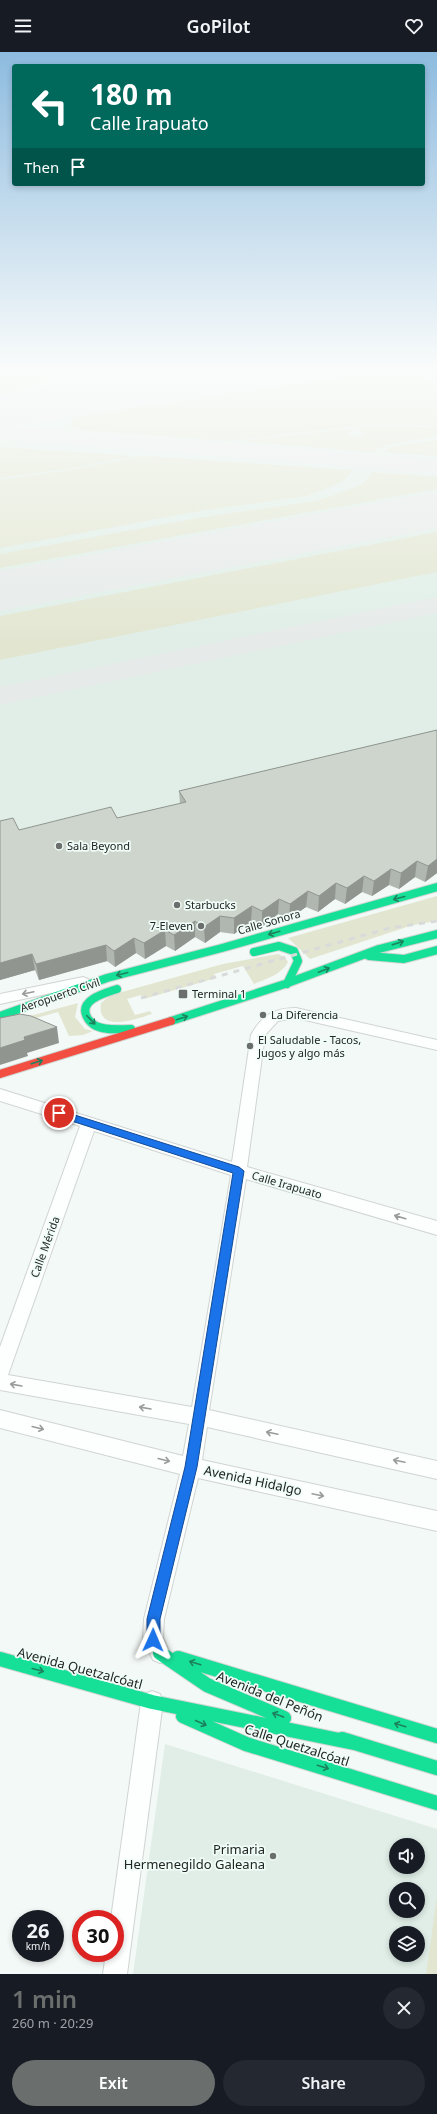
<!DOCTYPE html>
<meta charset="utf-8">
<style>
body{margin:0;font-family:"Noto Sans",sans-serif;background:#242831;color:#f1f3f6;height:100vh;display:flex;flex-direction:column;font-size:15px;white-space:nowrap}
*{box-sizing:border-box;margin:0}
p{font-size:13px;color:#9ea1a6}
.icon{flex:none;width:22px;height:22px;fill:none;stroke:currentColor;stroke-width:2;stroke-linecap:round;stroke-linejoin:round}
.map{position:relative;height:1922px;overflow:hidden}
.side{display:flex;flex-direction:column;background:#171b24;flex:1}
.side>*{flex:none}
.banner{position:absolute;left:12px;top:12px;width:413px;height:122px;border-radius:4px;box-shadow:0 2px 6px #0003;background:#00695c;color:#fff;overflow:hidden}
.buttons{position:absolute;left:389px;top:1786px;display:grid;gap:8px}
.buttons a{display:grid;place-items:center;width:36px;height:36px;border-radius:50%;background:#171b24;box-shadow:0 2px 6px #0003;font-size:20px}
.speed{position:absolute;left:12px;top:1858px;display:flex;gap:8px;font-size:20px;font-weight:700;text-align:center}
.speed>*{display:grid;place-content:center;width:52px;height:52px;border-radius:50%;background:#171b24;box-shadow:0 2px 6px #0003;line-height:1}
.speed small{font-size:10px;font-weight:400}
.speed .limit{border:6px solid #d22;background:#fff;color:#111}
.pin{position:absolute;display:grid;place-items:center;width:34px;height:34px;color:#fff;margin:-17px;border:2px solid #fff;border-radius:50%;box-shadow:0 1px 4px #0007}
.me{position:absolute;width:44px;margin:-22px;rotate:1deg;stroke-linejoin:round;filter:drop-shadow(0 0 3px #0008)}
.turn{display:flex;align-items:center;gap:14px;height:84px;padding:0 12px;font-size:18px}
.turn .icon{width:52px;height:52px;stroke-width:2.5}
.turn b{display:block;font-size:28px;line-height:34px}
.then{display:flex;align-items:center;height:38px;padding:0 12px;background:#0003;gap:8px;font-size:15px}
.round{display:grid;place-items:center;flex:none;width:42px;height:42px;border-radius:21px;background:#242831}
.overview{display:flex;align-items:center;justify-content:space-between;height:68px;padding:0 12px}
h1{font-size:24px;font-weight:600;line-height:30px;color:#6a6f6d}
.primary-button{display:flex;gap:8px;margin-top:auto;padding:8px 12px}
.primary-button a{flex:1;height:46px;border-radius:24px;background:#6a6f6d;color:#fff;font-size:16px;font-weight:600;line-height:46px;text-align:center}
.primary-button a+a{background:#242831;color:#f1f3f6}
header{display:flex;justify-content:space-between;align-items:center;height:52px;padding:0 12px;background:#171b24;font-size:18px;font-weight:600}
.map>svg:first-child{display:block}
.built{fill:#e0eee7;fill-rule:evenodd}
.green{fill:#e2e6d1}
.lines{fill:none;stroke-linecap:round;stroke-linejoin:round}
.taxiway{fill:#e6eae8;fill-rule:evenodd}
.runway{fill:#e6eae8;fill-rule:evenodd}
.street-casing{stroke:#d0d5d2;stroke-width:2}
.fast-far1-casing{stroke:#d0d5d2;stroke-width:10}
.fast-casing{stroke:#d0d5d2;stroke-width:16}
.jam-casing{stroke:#d0d5d2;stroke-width:10}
.street{fill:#fdfefe;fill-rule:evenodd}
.fast-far1{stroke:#16e098;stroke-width:8}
.fast{stroke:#16e098;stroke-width:14}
.jam{stroke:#f24e42;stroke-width:8}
.rail{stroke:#d9dada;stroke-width:3;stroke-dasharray:6 6;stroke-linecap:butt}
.wall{fill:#b0b7b0}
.shaded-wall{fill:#909590}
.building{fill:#cdd5cd;stroke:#909590}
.oneway{stroke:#1c825e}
.oneway2{stroke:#9a9c9b}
.route{fill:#1a73e8;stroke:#114b97}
.poi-dot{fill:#6a6f6d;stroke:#f0fcf7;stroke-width:1.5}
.labels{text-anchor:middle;stroke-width:3.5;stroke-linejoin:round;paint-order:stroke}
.poi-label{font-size:11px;fill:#212523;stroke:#f0fcf7;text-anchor:start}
.street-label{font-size:11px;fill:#212523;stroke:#f0fcf7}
.near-street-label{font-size:13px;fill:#212523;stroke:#f0fcf7}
.near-poi-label{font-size:13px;fill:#212523;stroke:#f0fcf7;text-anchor:end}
</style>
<header><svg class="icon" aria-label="menu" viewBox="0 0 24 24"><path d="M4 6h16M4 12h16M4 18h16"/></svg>GoPilot<svg class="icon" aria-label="heart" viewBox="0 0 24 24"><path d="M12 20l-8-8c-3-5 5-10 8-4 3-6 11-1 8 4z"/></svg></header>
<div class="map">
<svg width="437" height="1922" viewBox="0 0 437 1922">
<rect width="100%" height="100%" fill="#f3f9f6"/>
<path class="built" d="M0 319H437V820L39 928 35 918 0 928Z
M165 1692 437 1777V1922H133ZM396 1793H418V1815H396ZM396 1837H418V1859H396ZM396 1881H418V1903H396Z"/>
<path class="green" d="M0 319H71L25 338 0 343Z
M367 321 412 323 437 328V374L383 371 227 389 82 378 73 375 69 370 77 364Z
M386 373 437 376V384L385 393 373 400 240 389 349 377 352 379 348 381 349 384 361 386 367 382 352 376Z
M437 388V404L383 400 390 395Z
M0 395 134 404 67 417 0 426Z
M142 404 353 418 342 430 307 444 205 458 0 496V428L69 418Z
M372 420 437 425V437L0 516V502L210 464 317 449 361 433 368 427Z
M437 480V520L0 608V564Z
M437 844V869L413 873 310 907 288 886Z
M278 902 285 905 288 910C282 922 266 927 254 932L243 914 214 922 216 926 144 947 141 943 127 947 135 963 150 959 152 962C137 967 96 982 101 951L111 943 223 912Z
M78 951 75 965 85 977 93 979 83 983 69 984 58 960 0 976V972Z
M437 1845V1922H426Z"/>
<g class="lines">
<path class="taxiway" d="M89 319H116L106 328 113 333 143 336 146 340 143 344C128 348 98 348 89 334L0 370V356Z
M0 373 437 408V422L0 387Z
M437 545V561L0 653V635Z"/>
<path class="runway" d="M174 319H303L296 330 278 334 0 376V344Z
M437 440V476L0 559V519Z"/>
<g class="street-casing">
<path id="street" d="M83 925 88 927 90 930 88 933 0 952V942Z
M296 956 437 988V998L296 966 278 969 265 983 247 1115 437 1169V1183L246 1127 209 1358 437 1409V1427L207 1375 202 1408 437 1459V1479L198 1426 164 1567 163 1586 170 1601 167 1608 160 1611 153 1608 143 1587 144 1567 180 1422 0 1376V1358L183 1404 189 1372 0 1338V1295L80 1074 0 1049V1037L232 1110 251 983C261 964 274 956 296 956ZM94 1079 231 1123 192 1355 8 1323Z
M152 1639 160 1642 163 1650 127 1922H103L106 1901H115V1867H111L141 1650 144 1642Z"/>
</g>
<g class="fast-far1-casing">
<path id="fast-far1" d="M254 900 279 894 294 899 298 909 287 932
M369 904 404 907 437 898
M117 937C105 941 78 948 87 965 89 969 92 972 96 974 107 979 120 977 131 977
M0 964 107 926 222 896 437 835
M171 969 285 932 379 897 437 882"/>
</g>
<g class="fast-casing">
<path id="fast" d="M160 1601 207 1633 284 1666
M178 1606 437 1684
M0 1607 152 1650 354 1691
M183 1664 246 1692 437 1751
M342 1687 437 1716"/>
</g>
<g class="jam-casing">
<path id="jam" d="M0 1022 171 969"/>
</g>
<use href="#street" class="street"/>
<use href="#fast-far1" class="fast-far1"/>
<use href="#fast" class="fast"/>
<use href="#jam" class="jam"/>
<path class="rail" d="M141 946 390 876 437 869"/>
</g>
<path class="wall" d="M437 678V821L425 830 415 825 399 837 389 833 372 844 362 840 345 852 335 847 318 860 306 855 289 867 278 862 262 875 251 870 234 882 220 880 205 891 195 885 175 899 166 894 145 907 136 901 115 915 107 909 39 928 35 918 0 928V769L19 778 117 766 180 752 179 739Z"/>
<path class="shaded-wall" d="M437 807V821L425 830 428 814Z
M417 809 415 825 399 837 401 821Z
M391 817 389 833 372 844 374 829Z
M364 824 362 840 345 852 347 836Z
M336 831 335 847 318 860 319 844Z
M308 839 306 855 289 867 290 852Z
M279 847 278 862 262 875V859Z
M252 854 251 870 234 882V866Z
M220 864V880L205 891 204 875Z
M195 869V885L175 899 174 883Z
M165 878 166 894 145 907 144 891Z
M134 886 136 901 115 915 114 899Z
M106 893 107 909 39 928 36 912Z
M32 902 35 918 0 928V911Z
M57 975 59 991 27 1001 28 1004 0 1013V996L24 985Z"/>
<path class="building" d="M437 678V807L428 814 417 809 401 821 391 817 374 829 364 824 347 836 336 831 319 844 308 839 290 852 279 847 262 859 252 854 234 866 220 864 204 875 195 869 174 883 165 878 144 891 134 886 114 899 106 893 36 912 32 902 0 911V769L13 766 19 778 111 755 117 766 186 750 179 739Z
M20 962 31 964 57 975 24 985 25 988 0 996V966Z"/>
<defs><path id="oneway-shaft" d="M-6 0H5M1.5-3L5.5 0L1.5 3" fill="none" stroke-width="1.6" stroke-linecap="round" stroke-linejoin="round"/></defs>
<g class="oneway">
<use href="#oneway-shaft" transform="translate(399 846) rotate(165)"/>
<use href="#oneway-shaft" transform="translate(274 881) rotate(164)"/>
<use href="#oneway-shaft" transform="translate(398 891) rotate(-18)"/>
<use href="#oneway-shaft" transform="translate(324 918) rotate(-21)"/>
<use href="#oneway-shaft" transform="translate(122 922) rotate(166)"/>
<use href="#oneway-shaft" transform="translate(182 966) rotate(-18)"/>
<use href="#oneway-shaft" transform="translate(91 968) rotate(46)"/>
<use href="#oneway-shaft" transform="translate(37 1010) rotate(-17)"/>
<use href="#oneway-shaft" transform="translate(195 1611) rotate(-163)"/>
<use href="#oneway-shaft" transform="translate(38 1618) rotate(15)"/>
<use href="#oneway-shaft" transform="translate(278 1663) rotate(-160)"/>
<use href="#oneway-shaft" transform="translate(201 1671) rotate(24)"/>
<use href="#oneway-shaft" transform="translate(400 1673) rotate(-163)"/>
<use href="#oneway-shaft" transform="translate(323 1715) rotate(17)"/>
</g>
<g class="oneway2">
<use href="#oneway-shaft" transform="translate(28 941) rotate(168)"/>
<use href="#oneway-shaft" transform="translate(400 1165) rotate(-164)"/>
<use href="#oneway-shaft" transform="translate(16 1333) rotate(-170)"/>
<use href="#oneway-shaft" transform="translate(145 1356) rotate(-170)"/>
<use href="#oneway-shaft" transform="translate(38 1376) rotate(14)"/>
<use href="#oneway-shaft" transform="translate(272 1381) rotate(-168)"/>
<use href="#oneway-shaft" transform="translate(164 1408) rotate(14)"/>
<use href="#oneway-shaft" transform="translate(399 1409) rotate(-168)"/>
<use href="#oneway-shaft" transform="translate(318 1443) rotate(12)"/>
</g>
<linearGradient id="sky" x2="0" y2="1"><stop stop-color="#8dbbdf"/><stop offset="0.54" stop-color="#fafcfb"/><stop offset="1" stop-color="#fafcfb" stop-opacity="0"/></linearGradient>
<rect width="437" height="588" fill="url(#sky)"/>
<path class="route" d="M59 1058 239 1115 244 1119 197 1415 160 1567V1588L158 1592 153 1594 149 1592 147 1588V1567L185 1415 233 1121 56 1064V1059Z"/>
<g class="poi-dot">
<circle cx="59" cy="794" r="4"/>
<circle cx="177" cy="853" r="4"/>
<circle cx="201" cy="874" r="4"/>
<rect x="178" y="937" width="10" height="10" rx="2"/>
<circle cx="263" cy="963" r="4"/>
<circle cx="250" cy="994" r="4"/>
<circle cx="273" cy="1804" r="4"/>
</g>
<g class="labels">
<g class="poi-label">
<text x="67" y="798">Sala Beyond</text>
<text x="185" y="857">Starbucks</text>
<text x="193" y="878" text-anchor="end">7-Eleven</text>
<text x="192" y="946">Terminal 1</text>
<text x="271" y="967">La Diferencia</text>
<text x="258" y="992">El Saludable - Tacos,<tspan x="258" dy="13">Jugos y algo más</tspan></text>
</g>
<g class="street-label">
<text transform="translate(269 870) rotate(-16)" y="4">Calle Sonora</text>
<text transform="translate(60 943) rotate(-19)" y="4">Aeropuerto Civil</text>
<text transform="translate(287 1133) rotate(16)" y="4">Calle Irapuato</text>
<text transform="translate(45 1195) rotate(-70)" y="4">Calle Mérida</text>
</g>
<g class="near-street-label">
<text transform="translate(253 1428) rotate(12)" y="5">Avenida Hidalgo</text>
<text transform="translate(80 1616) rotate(15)" y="5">Avenida Quetzalcóatl</text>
<text transform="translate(270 1644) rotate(22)" y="5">Avenida del Peñón</text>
<text transform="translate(297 1693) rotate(18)" y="5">Calle Quetzalcóatl</text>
</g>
<g class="near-poi-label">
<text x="265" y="1802">Primaria<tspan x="265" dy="15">Hermenegildo Galeana</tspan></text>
</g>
</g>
</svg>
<div class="buttons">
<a><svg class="icon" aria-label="sound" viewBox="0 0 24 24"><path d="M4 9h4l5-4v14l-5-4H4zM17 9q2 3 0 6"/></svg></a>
<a><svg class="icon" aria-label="search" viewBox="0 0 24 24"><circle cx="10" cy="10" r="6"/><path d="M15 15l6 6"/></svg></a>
<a><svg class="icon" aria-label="layers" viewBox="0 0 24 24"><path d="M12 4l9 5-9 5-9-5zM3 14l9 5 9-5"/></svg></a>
</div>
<div class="speed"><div>26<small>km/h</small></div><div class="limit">30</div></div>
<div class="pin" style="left:59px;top:1061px;background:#d93025"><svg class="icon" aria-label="arrive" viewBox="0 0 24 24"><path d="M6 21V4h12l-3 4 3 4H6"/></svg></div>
<svg class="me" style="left:153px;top:1588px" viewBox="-20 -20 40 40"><path d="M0-17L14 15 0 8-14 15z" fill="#1a73e8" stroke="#fff" stroke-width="4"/></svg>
<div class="banner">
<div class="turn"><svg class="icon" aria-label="left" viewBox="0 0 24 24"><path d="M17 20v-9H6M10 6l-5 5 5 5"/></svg><div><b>180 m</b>Calle Irapuato</div></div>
<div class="then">Then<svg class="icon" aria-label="arrive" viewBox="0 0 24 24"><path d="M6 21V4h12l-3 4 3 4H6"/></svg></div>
</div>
</div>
<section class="side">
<div class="overview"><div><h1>1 min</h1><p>260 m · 20:29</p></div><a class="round"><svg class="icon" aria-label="close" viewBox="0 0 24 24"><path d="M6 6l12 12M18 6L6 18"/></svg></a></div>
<div class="primary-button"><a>Exit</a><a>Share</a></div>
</section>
